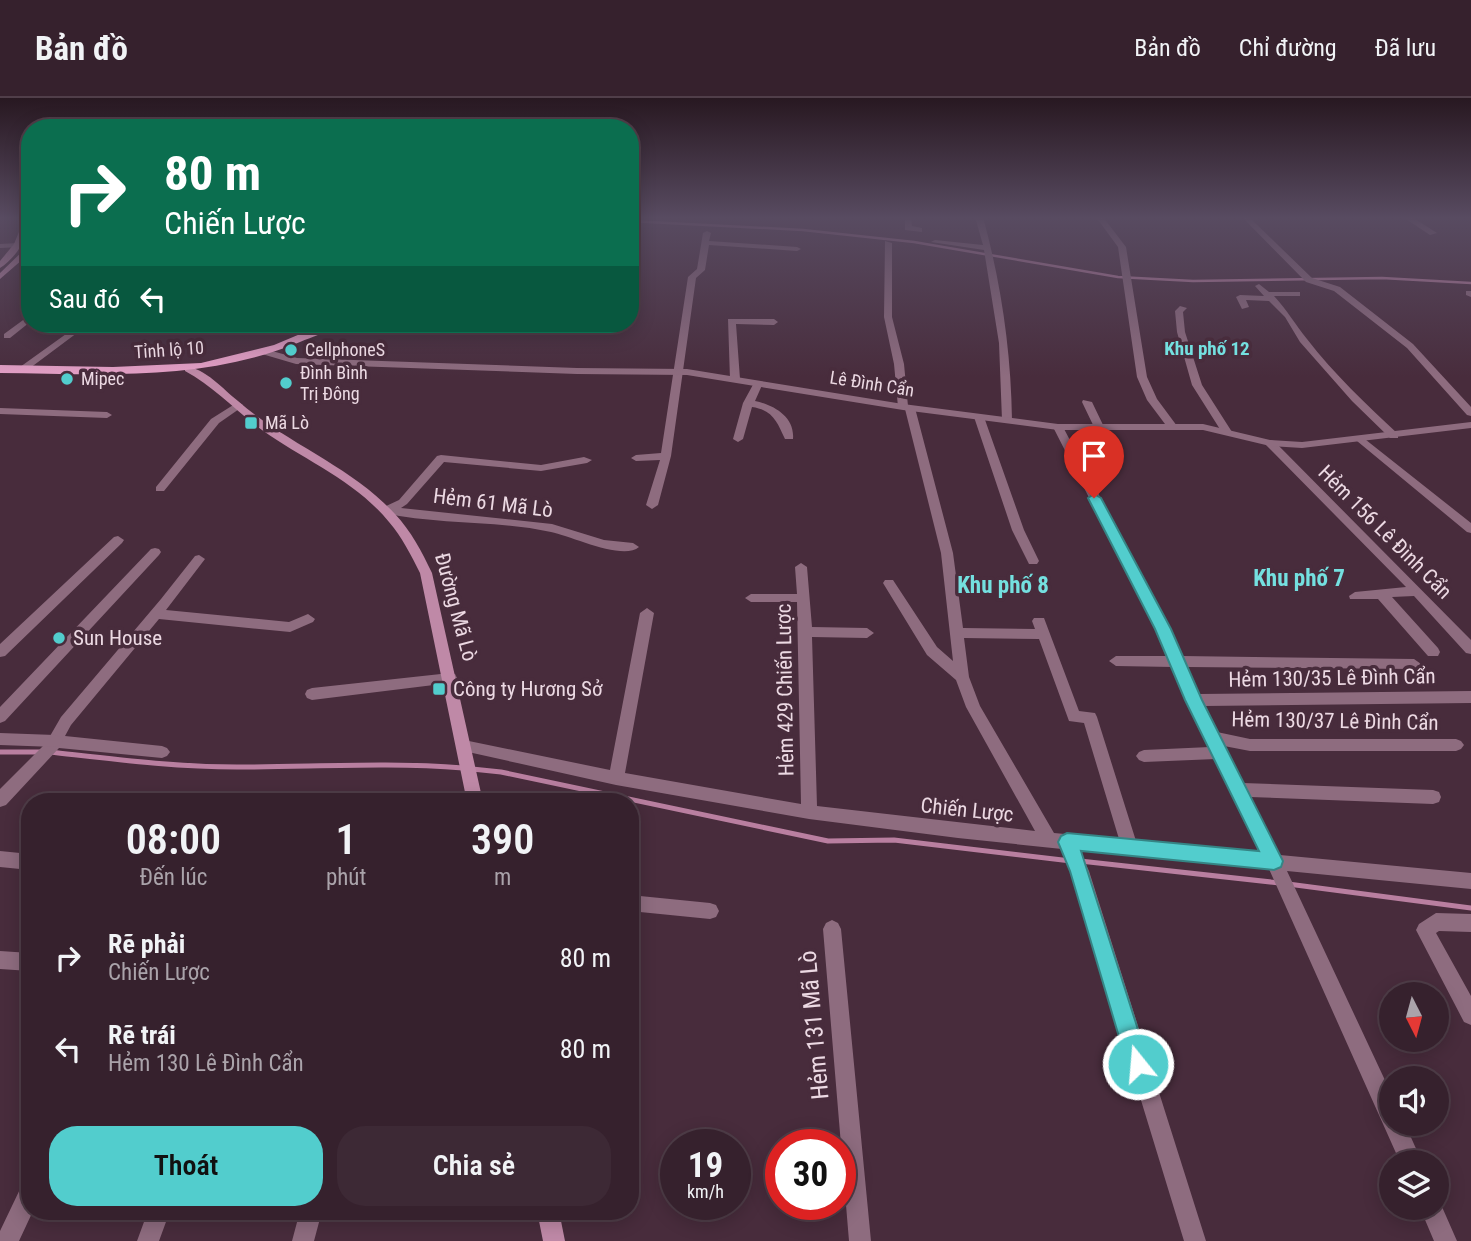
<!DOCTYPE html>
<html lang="vi">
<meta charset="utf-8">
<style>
body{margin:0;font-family:"Roboto Condensed",sans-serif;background:#3d2935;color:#f1f3f6;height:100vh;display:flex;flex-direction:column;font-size:26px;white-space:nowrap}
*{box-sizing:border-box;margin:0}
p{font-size:23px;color:#aaa3aa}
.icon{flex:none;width:38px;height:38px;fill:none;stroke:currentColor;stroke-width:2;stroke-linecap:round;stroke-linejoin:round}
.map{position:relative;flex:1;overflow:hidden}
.panel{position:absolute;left:21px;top:695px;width:618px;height:427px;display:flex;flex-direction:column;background:#36212d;border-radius:28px;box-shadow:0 4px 18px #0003,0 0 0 2px #503e49}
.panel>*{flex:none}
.hud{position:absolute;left:21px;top:21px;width:618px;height:214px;border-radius:28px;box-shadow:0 4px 18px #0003,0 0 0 2px #503e49;background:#0b6e4f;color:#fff;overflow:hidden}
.needle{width:46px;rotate:174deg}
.fabs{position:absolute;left:1379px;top:884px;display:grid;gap:14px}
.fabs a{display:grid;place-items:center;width:70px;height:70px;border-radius:50%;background:#36212d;box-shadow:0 4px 18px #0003,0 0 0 2px #503e49;font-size:35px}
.speed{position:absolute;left:660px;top:1031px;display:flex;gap:14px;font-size:35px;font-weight:700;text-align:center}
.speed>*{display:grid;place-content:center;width:91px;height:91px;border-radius:50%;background:#36212d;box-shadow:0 4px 18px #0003,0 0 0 2px #503e49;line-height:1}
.speed small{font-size:18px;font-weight:400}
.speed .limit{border:10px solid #d22;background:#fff;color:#111}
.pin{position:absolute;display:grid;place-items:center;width:60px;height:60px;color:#fff;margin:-72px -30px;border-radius:50% 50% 50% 0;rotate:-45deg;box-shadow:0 0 7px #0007}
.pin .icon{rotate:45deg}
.me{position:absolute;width:77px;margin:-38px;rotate:343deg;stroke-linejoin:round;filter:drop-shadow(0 0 5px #0008)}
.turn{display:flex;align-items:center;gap:24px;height:147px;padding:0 28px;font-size:32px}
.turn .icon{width:91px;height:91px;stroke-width:2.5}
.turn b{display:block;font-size:49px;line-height:60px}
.then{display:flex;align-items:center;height:66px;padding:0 28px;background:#0003;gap:14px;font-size:26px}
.eta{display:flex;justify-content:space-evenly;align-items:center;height:119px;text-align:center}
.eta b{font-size:42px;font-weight:600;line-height:49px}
.action{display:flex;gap:14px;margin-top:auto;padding:14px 28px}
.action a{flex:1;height:80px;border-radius:28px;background:#52cdcd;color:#111;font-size:28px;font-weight:600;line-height:80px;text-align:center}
.action a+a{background:#3d2935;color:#f1f3f6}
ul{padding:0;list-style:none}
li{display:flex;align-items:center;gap:21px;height:91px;padding:0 28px}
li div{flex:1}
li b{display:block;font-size:26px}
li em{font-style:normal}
header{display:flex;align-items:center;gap:42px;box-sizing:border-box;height:98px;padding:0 35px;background:#36212d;border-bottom:2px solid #503e49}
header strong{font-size:33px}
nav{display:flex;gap:38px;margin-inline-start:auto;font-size:24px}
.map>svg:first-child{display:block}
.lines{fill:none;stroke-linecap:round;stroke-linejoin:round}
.stream-far1{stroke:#b97fa0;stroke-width:2.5}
.stream{stroke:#b97fa0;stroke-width:5}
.minor{fill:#8e6c7f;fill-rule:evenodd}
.tertiary{fill:#8e6c7f;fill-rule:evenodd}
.secondary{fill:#bf89a7;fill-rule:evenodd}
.primary{fill:#e4a0c6;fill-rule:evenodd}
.route{fill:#52cdcd;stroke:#358585;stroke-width:2}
.poi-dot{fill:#52cdcd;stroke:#482c3c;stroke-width:2.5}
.labels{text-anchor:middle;stroke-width:7;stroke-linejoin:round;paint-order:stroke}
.far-street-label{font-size:18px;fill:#ecd9e3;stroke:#482c3c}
.far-poi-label{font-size:18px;fill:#ecd9e3;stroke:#482c3c;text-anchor:start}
.far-neighbourhood-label{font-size:19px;font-weight:bold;fill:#74e0e0;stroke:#482c3c}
.street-label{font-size:21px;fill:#ecd9e3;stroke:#482c3c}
.poi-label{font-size:21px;fill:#ecd9e3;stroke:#482c3c;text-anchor:start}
.neighbourhood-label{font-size:23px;font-weight:bold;fill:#74e0e0;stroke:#482c3c}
.near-street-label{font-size:24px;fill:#ecd9e3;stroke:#482c3c}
</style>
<header>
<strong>Bản đồ</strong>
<nav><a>Bản đồ</a><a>Chỉ đường</a><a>Đã lưu</a></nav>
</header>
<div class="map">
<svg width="1471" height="1143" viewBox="0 0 1471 1143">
<rect width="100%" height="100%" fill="#482c3c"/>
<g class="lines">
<path class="stream-far1" d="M630 123 803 132 914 144 1118 179 1193 183 1382 180 1471 185"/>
<path class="stream" d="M0 654H41
M50 654C113 661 174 669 237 669 313 669 388 664 463 670
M472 671 501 674 828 743 894 742 1071 763
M1080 763 1280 785
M1288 786 1471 810"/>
<path class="minor" d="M905 119H911L912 128 922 130V134L905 132Z
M975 119H983C1001 185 1011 252 1012 322L1007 325 1002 322 999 245 984 152 931 144 935 142 983 147Z
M1096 119H1103L1126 149 1147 279 1157 301 1177 328 1176 330H1168L1147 302 1137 279 1118 149Z
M1242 119H1249L1312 180 1340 189 1413 246 1471 309V318L1467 317 1407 250 1334 193 1306 184Z
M1403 119H1412L1437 135 1430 137Z
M707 133 711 135 709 143 797 149 801 151 797 153 709 147 705 172 696 180 671 358 658 407 652 411 646 407 660 362 636 363 631 360 636 357 661 355 688 179 697 171 703 135Z
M885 143 892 145V219L904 266 908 308 915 310 953 455 963 530 1035 531 1032 523 1034 520H1044L1079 613 1095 615 1097 619 1136 743 1261 755 1216 661 1144 664 1139 662 1136 658 1139 654 1144 652 1210 649 1173 569 1116 568 1109 563 1116 558H1168L1156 531 1053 329 1054 327 1058 326 1063 329 1170 531 1182 558 1414 561 1421 566 1414 571 1187 569 1199 596 1471 593V605L1204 608 1217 634 1250 641H1456L1461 643 1464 647 1461 651 1456 653H1250L1224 648 1243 685 1433 692 1439 694 1441 699 1439 704 1433 706 1250 699 1280 757 1471 775V791L1287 773 1391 995V1026H1405L1422 1064H1400L1269 771 1079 752 1089 773 1206 1143H1184L1071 773 1062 751 958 740 809 721 616 687 459 652 456 648 459 644 464 642 610 672 640 515 647 510 654 515 625 675 801 706 797 504H751L745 500 751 496H797L795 469 801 465 807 469 812 529 867 530 874 535 867 540 812 539 817 708 1035 733 966 609 956 582 927 557 883 485 885 482H893L937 549 953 563 941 455 905 311 898 309 894 266 884 219ZM964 540 1039 541 1069 623 1084 625 1119 741 1054 735 980 608 969 579Z
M18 145H21V149L0 150V146Z
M1259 186 1269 194H1300V198H1274C1287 212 1295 226 1307 241 1334 276 1366 306 1398 336V340H1390L1352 303 1300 244 1285 219 1269 203 1246 202 1249 209 1242 211 1236 199 1240 197 1264 198 1255 188Z
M1466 193H1471V199L1466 197Z
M1180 208 1187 210 1183 214 1185 234 1202 287 1232 334 1231 336H1223L1192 287 1177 234 1175 213Z
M30 217V224L10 240H4V236Z
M728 221H774L778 224 774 227 736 226 740 281 735 284 730 281Z
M80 226H89L26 273H20V269Z
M432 226H440L433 236H427L426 234Z
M755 283 763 285 755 303C774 307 795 319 793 341H785C777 324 773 312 752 309L743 341 738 344 733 341 743 305Z
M1083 302 1092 304 1104 329 1103 331 1099 332 1094 329 1082 304Z
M238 304 243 307 242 309 219 325 164 393H156V389L211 321Z
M0 310 107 314 112 317 107 320 0 316Z
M979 316 984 319 1024 432 1039 463 1037 466H1029L1012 432 974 319Z
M1361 338 1471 425V435L1467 434 1357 343V339Z
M1270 342 1274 343 1471 542V556L1466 555 1414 498 1392 499 1438 550 1440 554 1438 558H1428L1378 501H1350L1349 498 1355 494 1406 489 1266 347 1265 345Z
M441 357 541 367 584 359 592 362 587 365 541 373 444 364 407 406 401 410 552 426 604 442 633 445 639 449C623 463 571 438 551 434 497 422 438 427 384 415V409L399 402 437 358Z
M118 438 124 442 122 445 5 558 0 559V546L114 439Z
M155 450 159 451 161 454 159 457 5 623 0 625V609L151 451Z
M199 457 205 461 166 512 289 524 308 516 315 521 313 524 290 534 159 521 71 627 65 638 162 648 167 650 170 654 167 658 162 660 59 650 6 707 0 709V691L46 645 61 619 161 501 195 458Z
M450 575 455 576 457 580 455 584 450 585 312 602 307 600 305 596 307 592 312 590Z
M0 753 30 756V772L0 769Z
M630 797 710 805 716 807 719 813 716 819 710 821 630 813Z
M1436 815 1471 816V834L1439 833 1436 835 1471 898V927L1464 924 1416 832 1419 826Z
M832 822 838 825 841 831 871 1143H849L823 831 826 825Z
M0 853 30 855V873L0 871Z
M30 1084V1113H33L19 1143H0V1133L22 1087Z
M1437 1101 1439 1102 1457 1143H1434L1420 1110H1437Z
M148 1113H170L159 1143H137Z
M300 1113H322L314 1143H292Z"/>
<path class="tertiary" d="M265 251 297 260 577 270 687 271 903 306 1058 326H1203L1270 342 1302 344 1471 324V330L1302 350 1270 348 1203 332H1058L903 312 687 277 577 276 296 266 262 256 260 254Z
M0 635 55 637 60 639 63 643 60 647 55 649 0 647Z"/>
<path class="secondary" d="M25 119H30C30 138 16 160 0 170V163L14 146Z
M27 149H30V155L0 181V175Z
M185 269C203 268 224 292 238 303 287 346 351 368 395 416 411 433 422 454 432 475L483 704H467L420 475C411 457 402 439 389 424 356 383 304 362 262 332 236 313 213 288 185 273Z
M537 1113H559L565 1143H543Z"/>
<path class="primary" d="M324 226H338C328 234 312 239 300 244 204 284 102 276 0 275V267L113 269 201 265 274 247Z"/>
</g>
<linearGradient id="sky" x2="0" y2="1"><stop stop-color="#281821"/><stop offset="0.43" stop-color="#584b61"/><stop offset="1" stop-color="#584b61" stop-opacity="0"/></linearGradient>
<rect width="1471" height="279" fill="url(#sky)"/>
<path class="route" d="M1094 396 1101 400 1171 531 1202 602 1283 763 1281 769 1274 772 1081 753 1149 966 1146 974 1138 978 1130 974 1127 966 1070 773 1058 744 1061 738 1067 735 1259 753 1185 602 1155 531 1088 400Z"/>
<g class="poi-dot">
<circle cx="291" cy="252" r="7"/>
<circle cx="67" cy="281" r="7"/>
<circle cx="286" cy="285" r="7"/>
<rect x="244" y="318" width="14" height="14" rx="3.5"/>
<circle cx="59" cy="540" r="7"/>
<rect x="432" y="584" width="14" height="14" rx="3.5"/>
</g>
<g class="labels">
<g class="far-street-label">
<text transform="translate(169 252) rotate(-4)" y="6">Tỉnh lộ 10</text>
<text transform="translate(872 286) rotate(9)" y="6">Lê Đình Cẩn</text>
</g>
<g class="far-poi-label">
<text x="305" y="258">CellphoneS</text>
<text x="300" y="281">Đình Bình<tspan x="300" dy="21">Trị Đông</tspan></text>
<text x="81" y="287">Mipec</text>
<text x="265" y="331">Mã Lò</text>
</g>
<g class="far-neighbourhood-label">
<text x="1207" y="257">Khu phố 12</text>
</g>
<g class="street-label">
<text transform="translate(493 405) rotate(7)" y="7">Hẻm 61 Mã Lò</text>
<text transform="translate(1385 434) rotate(45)" y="7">Hẻm 156 Lê Đình Cẩn</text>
<text transform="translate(456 509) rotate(75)" y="7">Đường Mã Lò</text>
<text transform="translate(1332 580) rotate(-1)" y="7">Hẻm 130/35 Lê Đình Cẩn</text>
<text transform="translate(785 592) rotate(-91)" y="7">Hẻm 429 Chiến Lược</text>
<text transform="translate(1335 623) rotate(1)" y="7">Hẻm 130/37 Lê Đình Cẩn</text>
<text transform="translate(967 712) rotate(6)" y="7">Chiến Lược</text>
</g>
<g class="poi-label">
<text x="73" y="547">Sun House</text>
<text x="453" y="598">Công ty Hương Sở</text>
</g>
<g class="neighbourhood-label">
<text x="1299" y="488">Khu phố 7</text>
<text x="1003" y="495">Khu phố 8</text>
</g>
<g class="near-street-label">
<text transform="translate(814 927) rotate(-95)" y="8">Hẻm 131 Mã Lò</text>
</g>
</g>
</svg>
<div class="fabs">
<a><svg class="needle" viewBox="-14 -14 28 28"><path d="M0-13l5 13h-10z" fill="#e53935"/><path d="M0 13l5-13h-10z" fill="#aaa3aa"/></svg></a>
<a><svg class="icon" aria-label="sound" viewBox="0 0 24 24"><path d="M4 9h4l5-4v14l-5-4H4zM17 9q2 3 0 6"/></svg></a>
<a><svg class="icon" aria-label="layers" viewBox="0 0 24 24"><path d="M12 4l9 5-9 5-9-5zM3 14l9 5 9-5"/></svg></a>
</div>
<div class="speed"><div>19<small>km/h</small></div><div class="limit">30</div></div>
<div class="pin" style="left:1094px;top:400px;background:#d93025"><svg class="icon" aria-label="arrive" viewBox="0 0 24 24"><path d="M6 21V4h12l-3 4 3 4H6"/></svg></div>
<svg class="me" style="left:1138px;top:966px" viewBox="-20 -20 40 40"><circle r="17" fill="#52cdcd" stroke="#fff" stroke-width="3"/><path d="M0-11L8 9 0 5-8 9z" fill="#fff"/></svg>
<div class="hud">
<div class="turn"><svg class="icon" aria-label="right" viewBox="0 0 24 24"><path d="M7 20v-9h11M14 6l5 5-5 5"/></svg><div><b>80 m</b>Chiến Lược</div></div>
<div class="then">Sau đó<svg class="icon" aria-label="left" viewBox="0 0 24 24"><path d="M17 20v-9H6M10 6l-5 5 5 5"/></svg></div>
</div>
<section class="panel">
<div class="eta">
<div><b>08:00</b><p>Đến lúc</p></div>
<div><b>1</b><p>phút</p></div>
<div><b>390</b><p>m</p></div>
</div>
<ul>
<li><svg class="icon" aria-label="right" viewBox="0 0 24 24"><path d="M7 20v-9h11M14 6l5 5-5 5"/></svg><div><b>Rẽ phải</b><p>Chiến Lược</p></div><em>80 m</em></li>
<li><svg class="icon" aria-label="left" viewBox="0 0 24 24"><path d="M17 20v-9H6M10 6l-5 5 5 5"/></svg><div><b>Rẽ trái</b><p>Hẻm 130 Lê Đình Cẩn</p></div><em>80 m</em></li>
</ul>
<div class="action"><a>Thoát</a><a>Chia sẻ</a></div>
</section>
</div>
